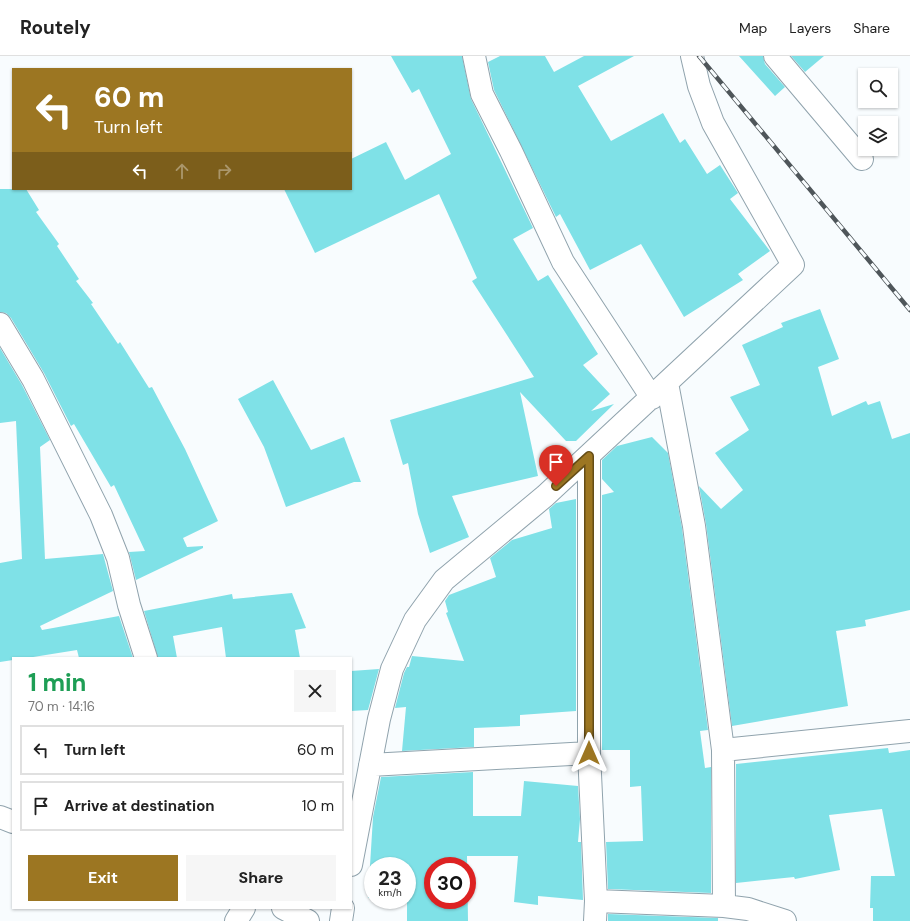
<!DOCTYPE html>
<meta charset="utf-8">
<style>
body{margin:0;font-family:"DM Sans",sans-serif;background:#f6f6f6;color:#222;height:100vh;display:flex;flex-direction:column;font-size:15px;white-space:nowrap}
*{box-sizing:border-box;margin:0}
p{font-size:13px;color:#767676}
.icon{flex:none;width:22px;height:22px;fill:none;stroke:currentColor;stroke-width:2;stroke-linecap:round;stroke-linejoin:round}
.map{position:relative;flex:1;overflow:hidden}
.drawer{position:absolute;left:12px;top:601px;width:340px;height:252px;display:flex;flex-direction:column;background:#fff;border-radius:0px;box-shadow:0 1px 3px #0004}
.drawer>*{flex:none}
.guide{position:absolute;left:12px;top:12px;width:340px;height:122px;border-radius:0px;box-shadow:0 1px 3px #0004;background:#9c7622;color:#fff;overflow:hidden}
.buttons{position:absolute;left:858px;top:12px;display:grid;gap:8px}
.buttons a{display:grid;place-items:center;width:40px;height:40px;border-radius:0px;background:#fff;box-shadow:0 1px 3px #0004;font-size:20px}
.speed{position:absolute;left:364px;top:801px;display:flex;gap:8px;font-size:20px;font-weight:700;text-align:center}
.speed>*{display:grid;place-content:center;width:52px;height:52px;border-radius:50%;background:#fff;box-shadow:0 1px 3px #0004;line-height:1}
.speed small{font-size:10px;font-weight:400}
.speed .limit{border:6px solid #d22;background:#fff;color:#111}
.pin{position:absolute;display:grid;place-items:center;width:34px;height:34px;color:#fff;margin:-41px -17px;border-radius:50% 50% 50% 0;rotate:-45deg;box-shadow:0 0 4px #0007}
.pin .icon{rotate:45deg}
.me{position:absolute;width:44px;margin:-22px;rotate:0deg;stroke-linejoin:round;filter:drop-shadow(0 0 3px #0008)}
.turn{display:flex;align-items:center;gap:14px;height:84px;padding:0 16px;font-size:18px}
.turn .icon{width:52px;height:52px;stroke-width:2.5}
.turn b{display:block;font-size:28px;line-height:34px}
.lanes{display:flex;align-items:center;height:38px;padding:0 16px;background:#0003;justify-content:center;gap:20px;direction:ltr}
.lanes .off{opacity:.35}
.round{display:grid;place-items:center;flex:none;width:42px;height:42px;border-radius:0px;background:#f6f6f6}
.overview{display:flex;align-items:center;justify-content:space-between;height:68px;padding:0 16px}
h1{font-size:24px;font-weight:700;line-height:30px;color:#1e9e55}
.button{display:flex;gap:8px;margin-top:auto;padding:8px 16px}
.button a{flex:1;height:46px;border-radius:0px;background:#9c7622;color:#fff;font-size:16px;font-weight:700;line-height:46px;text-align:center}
.button a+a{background:#f6f6f6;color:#222}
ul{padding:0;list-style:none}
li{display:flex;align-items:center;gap:12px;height:50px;margin:0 8px 6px;padding:0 8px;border:2px solid #e0e0e0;border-radius:0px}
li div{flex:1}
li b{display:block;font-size:15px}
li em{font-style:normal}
header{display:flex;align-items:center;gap:24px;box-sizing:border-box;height:56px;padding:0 20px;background:#fff;border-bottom:1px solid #e0e0e0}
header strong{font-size:19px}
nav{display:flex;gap:22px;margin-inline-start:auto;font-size:14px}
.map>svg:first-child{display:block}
.building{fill:#7fe1e7;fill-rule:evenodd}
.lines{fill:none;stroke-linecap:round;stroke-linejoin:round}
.street-casing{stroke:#90a3ad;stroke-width:24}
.street{stroke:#fff;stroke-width:22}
.rail-casing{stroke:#4f565a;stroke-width:4.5}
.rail{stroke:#f8fcfe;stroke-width:3;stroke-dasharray:9;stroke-linecap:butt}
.route-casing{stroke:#654d16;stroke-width:10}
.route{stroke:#9c7622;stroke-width:7}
</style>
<header>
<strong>Routely</strong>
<nav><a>Map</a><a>Layers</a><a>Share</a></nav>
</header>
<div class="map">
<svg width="910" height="865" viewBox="0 0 910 865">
<rect width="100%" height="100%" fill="#f8fcfe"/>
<path class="building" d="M391 0H462L471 43 533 172 513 183 538 225 548 219 598 298 583 309 610 338 591 355 614 348 576 385H566L520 336 538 420 452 440 469 481 430 497 418 458 408 407 403 409 390 364 534 321 472 225 477 222 439 138 315 197 284 133H351V103L386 86 405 124 451 98 419 33 412 37Z
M500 0H545L554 16 584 0H634L578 30 611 85 663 57 680 87 685 83 707 118 720 109 738 137 730 143 770 195 738 218 743 224 684 261 641 188 590 214 560 158 556 161 494 34 488 6Z
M739 0H763L765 8 785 31 775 40Z
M791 0H824L805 16Z
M0 133H26L39 154 36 156 59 188 57 190 79 223 76 225 93 247 91 248 118 288 120 286 149 332 152 331 185 393 218 465 183 482 187 491 203 490V492L136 524 129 496 145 495 114 429 111 431 74 368 71 370 44 317 11 262 6 257 0 256Z
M820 253 839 303 818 311 832 360 866 345 868 349 880 345 892 383 910 377V554L865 564 866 570 836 575 848 650 732 670 706 468 699 430 721 453 743 434 715 397 749 374 730 341 760 329 742 289 783 271 781 267Z
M0 292 22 329 50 384 40 391 45 503 103 498 113 535 40 570 42 574 119 560 133 602H79L77 594 27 602H13V604L0 606V507L22 503 16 365 0 367Z
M273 324 311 394 344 381 361 426H354L286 451 264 391 238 343Z
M652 381 668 397 682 472 708 674 700 675 705 712 711 711V837L608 833 606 786 643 785 641 730 630 731V694H602V439L614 436 602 423V404L617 390Z
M576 443V655L520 659V670L474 672V691L402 695 406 651 395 652 404 617 407 611H409L412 600 464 605 446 557 448 556 445 545 449 539 496 521 490 502 512 484 552 472 549 453 556 447Z
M292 537 306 572 295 574 300 602H226L222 571 173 580 177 602H158L144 555 232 538 233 543Z
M379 613 368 654 351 655V615Z
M888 692 889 697 910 694V865H873V852H870L871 820H895L882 753 829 759 840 814 795 823 794 821 736 827V708Z
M473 716V760H521L524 725 578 730 580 763 578 786H581L583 844 538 840V849L514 846 518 800H467L468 865H407V845L399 844H407V810H373V842H368L373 761 381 721ZM433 810H467V844H433Z
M608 858 718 862V865H608Z"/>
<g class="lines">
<g class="street-casing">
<path id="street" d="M474 0 482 38 511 95 563 206 652 342
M775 0 862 103
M0 268 33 323 101 459 118 502 129 549 146 602
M667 327 694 470 723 694 724 850
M589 400V697L596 845 595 865
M723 694 910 675
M370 709 589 697
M0 761 13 766
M351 809 379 663 392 613 415 564 444 524 545 440 793 209 713 67 699 30 692 0
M596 845 724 850 748 853 785 865
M283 852 308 865
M236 865 244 852
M341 865 343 852"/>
</g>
<use href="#street" class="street"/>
<g class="rail-casing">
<path id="rail" d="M699 0 910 254"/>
</g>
<use href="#rail" class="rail"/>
</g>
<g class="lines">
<g class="route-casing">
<path id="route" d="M556 430 589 400V697"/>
</g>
<use href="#route" class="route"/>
</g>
</svg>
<div class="buttons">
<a><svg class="icon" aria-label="search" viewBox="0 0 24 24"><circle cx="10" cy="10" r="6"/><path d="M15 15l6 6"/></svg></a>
<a><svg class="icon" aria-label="layers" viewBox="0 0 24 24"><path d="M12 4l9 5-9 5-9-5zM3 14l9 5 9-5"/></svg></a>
</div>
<div class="speed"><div>23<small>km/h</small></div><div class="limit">30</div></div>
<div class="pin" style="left:556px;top:430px;background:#d93025"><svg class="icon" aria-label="arrive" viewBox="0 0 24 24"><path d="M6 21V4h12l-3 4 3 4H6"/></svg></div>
<svg class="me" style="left:589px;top:697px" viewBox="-20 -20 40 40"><path d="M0-17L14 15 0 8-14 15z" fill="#9c7622" stroke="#fff" stroke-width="4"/></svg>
<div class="guide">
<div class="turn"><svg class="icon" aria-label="left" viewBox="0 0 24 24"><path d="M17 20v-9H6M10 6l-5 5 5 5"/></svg><div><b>60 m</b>Turn left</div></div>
<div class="lanes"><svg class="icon" aria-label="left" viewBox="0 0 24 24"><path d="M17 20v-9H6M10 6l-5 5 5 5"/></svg><svg class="icon off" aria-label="ahead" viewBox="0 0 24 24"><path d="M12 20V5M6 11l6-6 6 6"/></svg><svg class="icon off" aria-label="right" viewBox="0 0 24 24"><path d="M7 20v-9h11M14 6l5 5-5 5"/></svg></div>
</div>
<section class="drawer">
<div class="overview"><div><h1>1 min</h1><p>70 m · 14:16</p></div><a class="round"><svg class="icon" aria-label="close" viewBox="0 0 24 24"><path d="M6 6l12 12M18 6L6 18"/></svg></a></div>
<ul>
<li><svg class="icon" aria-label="left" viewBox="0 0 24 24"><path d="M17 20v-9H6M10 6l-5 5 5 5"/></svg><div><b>Turn left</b></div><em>60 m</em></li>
<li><svg class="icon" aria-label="arrive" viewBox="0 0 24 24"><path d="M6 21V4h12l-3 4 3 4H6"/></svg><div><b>Arrive at destination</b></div><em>10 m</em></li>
</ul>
<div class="button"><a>Exit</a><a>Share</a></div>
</section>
</div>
